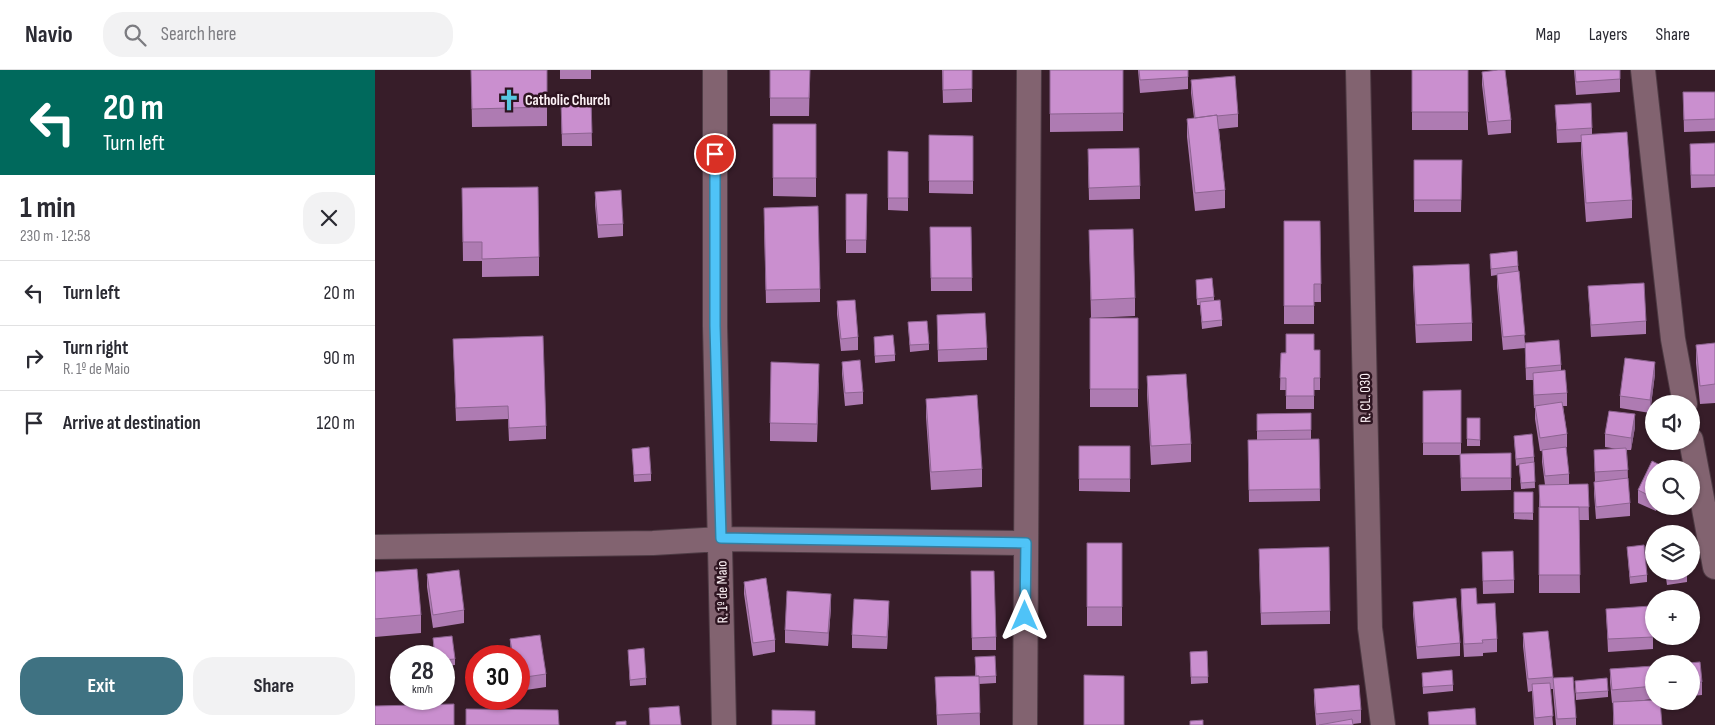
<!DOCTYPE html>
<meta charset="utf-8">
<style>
body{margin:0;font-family:"Sofia Sans Condensed",sans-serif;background:#f2f2f3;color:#2b2b33;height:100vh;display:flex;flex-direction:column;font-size:19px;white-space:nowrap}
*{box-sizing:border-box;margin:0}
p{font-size:16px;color:#7c7c81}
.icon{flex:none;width:28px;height:28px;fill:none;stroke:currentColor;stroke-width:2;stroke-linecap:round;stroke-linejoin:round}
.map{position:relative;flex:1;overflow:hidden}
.drawer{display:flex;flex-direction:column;background:#fff;width:375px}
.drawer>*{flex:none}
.guide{background:#00695c;color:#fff;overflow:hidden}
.controls{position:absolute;left:1270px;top:325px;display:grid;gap:10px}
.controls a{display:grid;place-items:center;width:55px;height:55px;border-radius:50%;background:#fff;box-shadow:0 1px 4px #0004;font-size:25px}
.speed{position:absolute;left:15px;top:575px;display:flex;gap:10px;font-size:25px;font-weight:700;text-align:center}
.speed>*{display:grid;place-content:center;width:65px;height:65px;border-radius:50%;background:#fff;box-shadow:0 1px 4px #0004;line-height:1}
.speed small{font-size:12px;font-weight:400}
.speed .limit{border:8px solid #d22;background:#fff;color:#111}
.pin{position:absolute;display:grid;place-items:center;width:42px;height:42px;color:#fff;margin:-21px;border:2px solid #fff;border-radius:50%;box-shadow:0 1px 5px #0007}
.me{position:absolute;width:55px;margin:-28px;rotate:0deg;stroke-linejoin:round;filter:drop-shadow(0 0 4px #0008)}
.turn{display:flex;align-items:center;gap:18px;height:105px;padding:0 20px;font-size:22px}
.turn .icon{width:65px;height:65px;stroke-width:2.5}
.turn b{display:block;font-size:35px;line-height:42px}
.round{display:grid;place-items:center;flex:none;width:52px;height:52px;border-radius:20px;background:#f2f2f3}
.headline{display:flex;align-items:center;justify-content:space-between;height:85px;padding:0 20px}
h1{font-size:30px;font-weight:700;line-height:38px}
.button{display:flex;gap:10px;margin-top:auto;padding:10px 20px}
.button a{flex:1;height:58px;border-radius:20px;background:#3f7282;color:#fff;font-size:20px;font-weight:700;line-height:58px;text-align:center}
.button a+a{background:#f2f2f3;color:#2b2b33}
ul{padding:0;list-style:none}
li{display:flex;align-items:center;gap:15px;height:65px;padding:0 20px;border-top:1px solid #e1e1e2}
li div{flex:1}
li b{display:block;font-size:19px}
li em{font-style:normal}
header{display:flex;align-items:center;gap:30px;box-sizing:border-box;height:70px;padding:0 25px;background:#fff;border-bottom:1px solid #e1e1e2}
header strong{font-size:24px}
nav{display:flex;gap:28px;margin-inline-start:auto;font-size:18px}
.search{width:350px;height:45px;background:#f2f2f3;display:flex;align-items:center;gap:12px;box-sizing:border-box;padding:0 18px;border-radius:20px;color:#7c7c81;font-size:19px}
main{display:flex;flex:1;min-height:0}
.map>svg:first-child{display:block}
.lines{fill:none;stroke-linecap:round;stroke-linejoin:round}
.minor-casing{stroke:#4e3b44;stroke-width:26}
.minor{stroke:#826370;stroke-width:24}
.wall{fill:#ae7bb2}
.shaded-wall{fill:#8d6491}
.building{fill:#ca8fcf;stroke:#8d6491}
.route-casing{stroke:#337fa1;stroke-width:12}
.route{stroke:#4fc3f7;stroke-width:9}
.labels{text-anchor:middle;stroke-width:5;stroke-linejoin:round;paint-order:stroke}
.poi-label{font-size:15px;font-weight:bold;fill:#fdf2f6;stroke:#2d1420;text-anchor:start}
.street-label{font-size:15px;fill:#fdf2f6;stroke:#2d1420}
</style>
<header>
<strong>Navio</strong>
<div class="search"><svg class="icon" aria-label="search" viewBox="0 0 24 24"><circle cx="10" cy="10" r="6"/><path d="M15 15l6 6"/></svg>Search here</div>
<nav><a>Map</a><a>Layers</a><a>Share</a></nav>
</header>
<main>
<section class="drawer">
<div class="guide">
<div class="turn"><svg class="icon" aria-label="left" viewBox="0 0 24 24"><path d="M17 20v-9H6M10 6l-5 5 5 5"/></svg><div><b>20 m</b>Turn left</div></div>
</div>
<div class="headline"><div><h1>1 min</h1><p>230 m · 12:58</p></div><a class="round"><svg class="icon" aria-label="close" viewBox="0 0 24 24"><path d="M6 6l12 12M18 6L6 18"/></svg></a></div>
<ul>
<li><svg class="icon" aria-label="left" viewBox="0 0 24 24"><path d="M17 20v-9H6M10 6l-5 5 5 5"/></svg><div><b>Turn left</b></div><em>20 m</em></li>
<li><svg class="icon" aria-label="right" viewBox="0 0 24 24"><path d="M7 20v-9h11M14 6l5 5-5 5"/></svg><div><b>Turn right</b><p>R. 1º de Maio</p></div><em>90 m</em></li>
<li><svg class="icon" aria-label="arrive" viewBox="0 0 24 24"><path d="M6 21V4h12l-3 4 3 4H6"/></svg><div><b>Arrive at destination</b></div><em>120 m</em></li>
</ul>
<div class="button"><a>Exit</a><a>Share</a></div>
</section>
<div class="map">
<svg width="1340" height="655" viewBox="0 0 1340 655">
<rect width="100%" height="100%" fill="#371d29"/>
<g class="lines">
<g class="minor-casing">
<path id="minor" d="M340 0V256L349 655
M983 0 995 558 1008 655
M1268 0 1298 269 1310 334
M1316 370 1340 497
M0 477 278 473 346 469 651 473
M650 655 654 0"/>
</g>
<use href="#minor" class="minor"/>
</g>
<path class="wall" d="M96 0H172V56L97 57Z
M185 0H216V9H185Z
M395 0H435L434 46H395Z
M567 0H597V32L568 33Z
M675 0H748V61L675 62Z
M763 0H813V19L765 23Z
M1037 0H1093V60H1037Z
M1199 0H1245V22L1201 25Z
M1107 2 1136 50V63L1113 65 1107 15Z
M816 10 863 44V57L844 59 850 120V138L820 141 812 67V49L819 48 816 23Z
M1308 22H1340V61L1309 62Z
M186 31H216L217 76H187Z
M1180 35 1217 58V64L1257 130V148L1211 152 1206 83V72L1182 73Z
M398 54H441V127L398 126Z
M554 65 598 66V124L554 123Z
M1340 73V117L1316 118 1315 87Z
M513 81 533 82V141L513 140Z
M1039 90H1087L1086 142H1039Z
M713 92 765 116V129L714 130Z
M87 118 164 187V206L107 207V191H88Z
M220 122 248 154V166L223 168 220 135Z
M471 124H492L491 183H471Z
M389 150 445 219V232L391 233Z
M909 151H945L946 232H939V254H909Z
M555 157H596L597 221H556Z
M714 160 760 228V246L716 248Z
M1115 184 1143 196 1150 273 1186 295V301L1192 323V336H1188L1192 364V377L1184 378 1194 404V414H1213L1214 450H1204L1205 523H1164V415H1170L1167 392V381H1165L1160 349V338H1159L1158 310H1151L1150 278 1128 280 1122 216V205L1116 206Z
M1038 196 1097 253V271L1041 273 1038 215Z
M821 210 839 227V231L847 250V256L827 259 825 235H822Z
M1213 216 1271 251V264L1216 267Z
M462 231 483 267V280L466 281 462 244Z
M562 245 612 278V290L563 292Z
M715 248H763V337H715Z
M533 252 554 274V280L535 282Z
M499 267 520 285V291L500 293Z
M78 269 171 356V369L134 371 133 349 81 351Z
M1340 273V333L1325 334 1321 293V275Z
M939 280H945V320H939V339H911V320H905L906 283Z
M467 292 488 322V334L470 336 467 304Z
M1280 304 1275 343 1245 338V326Z
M772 306 816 374V392L776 395 772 325Z
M444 312 442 372 395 371V353Z
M1086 320V384L1136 383V420L1086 421 1085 385H1048V321Z
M551 329 607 399V417L556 420 551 347Z
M936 343V369H944L945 431 874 432 873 370H882V344Z
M1092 348H1105V376H1092Z
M1260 357 1256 380H1252L1253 410 1255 433V446L1221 449 1219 424V412H1220L1219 380 1243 379 1230 377V364Z
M1139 366 1159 387 1160 418 1146 419 1144 395 1141 396Z
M704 376H755V422L704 421Z
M257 379 276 404V411L259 412Z
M1279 399V436H1283L1281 441 1263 433V420Z
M1139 422H1158V450L1139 449Z
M712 473H747V556H712Z
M1252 477 1272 505V512L1255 514Z
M1107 482 1139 510V523L1108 524Z
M884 491 955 541V554L886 555Z
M596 501 621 567V580H597Z
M1290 501H1312V512L1292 515Z
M0 502 46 545V563L0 567Z
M52 504 89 540V553L58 558 52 517Z
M369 512 400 570V582L378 586 369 524Z
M1086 519 1102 534 1122 569V582L1108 583V586L1089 587 1086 532Z
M1038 532 1085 573V586L1042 589 1038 544Z
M456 537 453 576 410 573V560Z
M1231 539 1278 567V579L1233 582Z
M514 544 512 579 477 578V565Z
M1148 563 1178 607V619H1175L1178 655H1159L1157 621 1153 622 1148 576Z
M58 568 80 589V595L69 596V586H59Z
M135 569 171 604V617L144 621V586H136Z
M253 580 271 608V615L255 616Z
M832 581 833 613 816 614 815 582Z
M600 587 621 606V613L604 614 605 655H562L560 607 600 606Z
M1316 594 1327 612V625L1316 626Z
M1279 596V629L1249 632 1287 655H1238V633H1237L1235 612V599Z
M1047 603 1078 615V621L1048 624Z
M1178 608 1201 648V655H1181L1178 621Z
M1200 611 1233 621V627L1201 630Z
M939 619 986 640V653L978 654V655H941L939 631Z"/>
<path class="shaded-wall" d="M1280 292V304L1275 343V330Z
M1260 344V357L1256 380V368Z
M456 524V537L453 576V563Z
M514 531V544L512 579V567Z"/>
<path class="building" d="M96 0H172V37L97 39Z
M395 0H435L434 28H395Z
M568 0H597V19L568 20Z
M675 0H748V43L675 44Z
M764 0H813V7L765 10Z
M1037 0H1093V42H1037Z
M1123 0H1130L1136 50 1113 52 1107 2Z
M1200 0H1245V9L1201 12Z
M860 6 863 44 842 46V45L820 48 816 10Z
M1308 22H1340V49L1309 50Z
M186 31H216L217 63 187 64Z
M1216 33 1217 58 1182 60 1180 35Z
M842 45 850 120 820 123 812 49Z
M398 54H441V108H398Z
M1252 62 1257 130 1211 133 1206 65Z
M554 65 598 66V111H554Z
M1340 73V105H1316L1315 74Z
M764 78 765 116 714 118 713 79Z
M513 81 533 82V128H513Z
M1039 90H1087L1086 130H1039Z
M163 117 164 187 107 189V172H88L87 118Z
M246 120 248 154 223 155 220 122Z
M471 124H492L491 170H471Z
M443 136 445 219 391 220 389 138Z
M909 151H945L946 214H939V236H909Z
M555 157H596L597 208H556Z
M758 159 760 228 716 230 714 160Z
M1142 181 1143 196 1116 199 1115 184Z
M1094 194 1097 253 1041 255 1038 196Z
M1144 201 1150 265 1128 267 1122 204Z
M837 208 839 227 822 229 821 210Z
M1269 213 1271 251 1216 255 1213 216Z
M480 230 483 267 466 269 462 231Z
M845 230 847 250 827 252 825 232Z
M610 243 612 278 563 280 562 245Z
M715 248H763V319H715Z
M552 251 554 274 535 275 533 252Z
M911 264H939V280H945V308H939V326H911V308H905L906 283H911Z
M518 265 520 285 500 286 499 267Z
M168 266 171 356 134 358 133 336 81 338 78 269Z
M1184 270 1186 295 1151 298 1150 273Z
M1340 273V314L1325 316 1321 275Z
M1250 288 1280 292 1275 330 1245 326Z
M485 290 488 322 470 323 467 292Z
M396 292 444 294 442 354 395 353Z
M1190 300 1192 323 1159 325 1158 303Z
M811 304 816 374 776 376 772 306Z
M1086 320V373H1048V321Z
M602 325 607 399 556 402 551 329Z
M1187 332 1192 364 1165 368 1160 336Z
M1234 341 1260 344 1256 368 1230 364Z
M936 343V360L882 361V344Z
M1092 348H1105V370L1092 369Z
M1157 364 1159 387 1141 389 1139 366Z
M944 369 945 419 874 420 873 370Z
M704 376H755V409H704Z
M274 377 276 404 259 405 257 379Z
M1191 377 1194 404 1170 406 1167 380Z
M1251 378 1253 400 1220 402 1219 380Z
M1136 383V408H1086L1085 384Z
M1277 391 1293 399H1279V428L1263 420Z
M1159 392 1160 412 1146 413 1144 394Z
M1253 408 1255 433 1221 437 1219 412Z
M1213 414 1214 437H1165L1164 415Z
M1139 422H1158V443H1139Z
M1164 437H1204L1205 505H1164Z
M712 473H747V537H712Z
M1269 475 1272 505 1255 507 1252 477Z
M954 477 955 541 886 543 884 479Z
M1138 481 1139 510 1108 511 1107 482Z
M42 499 46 545 0 549V502Z
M84 500 89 540 58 545 52 504Z
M596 501H619L621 567 597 568Z
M391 508 400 570 378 573 369 512Z
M1101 518 1102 534 1120 533 1122 569 1107 570 1108 573 1089 574 1086 519Z
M412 521 456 524 453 563 410 560Z
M1081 528 1085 573 1042 577 1038 532Z
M479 529 514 531 512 567 477 565Z
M1276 536 1278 567 1233 569 1231 539Z
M1173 561 1178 607 1153 609 1148 563Z
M165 565 171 604 144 608V586H138L135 569Z
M77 566 80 589 69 590V586H60L58 568Z
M269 578 271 608 255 610 253 580Z
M832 581 833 607H816L815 582Z
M620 586 621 606 604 607V606H601L600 587Z
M1325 592 1327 612 1316 613V594H1302Z
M1279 596V616L1237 620 1235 599Z
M1077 600 1078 615 1048 617 1047 603Z
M709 605 749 606V655H709Z
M604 606 605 643 562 645 560 607Z
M1198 607 1201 648 1182 649 1178 608Z
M1232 608 1233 621 1201 623 1200 611Z
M1175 613 1178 646 1160 648 1157 614Z
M984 615 986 640 941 644 939 619Z
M1279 630V631H1285L1287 655H1239L1238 632Z
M79 634V655H0V636Z
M304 636 306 655H275L274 638Z
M1100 638 1101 655H1054L1053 642Z
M91 639 183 640 184 655H91Z
M397 640 440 641V655H397Z
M977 649 978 655H944Z
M828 650V655H815V651Z
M251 651V655H241V652Z"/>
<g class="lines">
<g class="route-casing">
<path id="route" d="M340 84V256L346 468 651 473 650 546"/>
</g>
<use href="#route" class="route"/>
</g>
<defs>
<g id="church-bare" transform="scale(1.725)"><path d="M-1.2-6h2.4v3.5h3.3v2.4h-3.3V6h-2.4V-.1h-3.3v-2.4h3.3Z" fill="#57c9e2" stroke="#2d1420" stroke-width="2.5" paint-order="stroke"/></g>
</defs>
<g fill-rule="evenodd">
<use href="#church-bare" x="134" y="30"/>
</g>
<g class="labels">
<g class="poi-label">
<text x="150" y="35">Catholic Church</text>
</g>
<g class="street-label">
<text transform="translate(990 328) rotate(-91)" y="5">R. CL. 030</text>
<text transform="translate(347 522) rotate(-91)" y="5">R. 1º de Maio</text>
</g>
</g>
</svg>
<div class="controls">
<a><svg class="icon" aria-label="sound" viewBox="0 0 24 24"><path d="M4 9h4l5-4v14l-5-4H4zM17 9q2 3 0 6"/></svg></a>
<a><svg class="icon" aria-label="search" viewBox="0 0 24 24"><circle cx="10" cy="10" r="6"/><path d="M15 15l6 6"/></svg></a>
<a><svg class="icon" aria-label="layers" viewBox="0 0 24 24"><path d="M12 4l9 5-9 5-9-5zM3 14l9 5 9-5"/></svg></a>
<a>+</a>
<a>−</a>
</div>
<div class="speed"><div>28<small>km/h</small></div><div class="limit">30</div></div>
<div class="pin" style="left:340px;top:84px;background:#d93025"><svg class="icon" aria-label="arrive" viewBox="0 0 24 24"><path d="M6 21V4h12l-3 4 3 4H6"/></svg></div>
<svg class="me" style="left:650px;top:546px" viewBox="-20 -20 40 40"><path d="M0-17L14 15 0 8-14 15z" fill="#4fc3f7" stroke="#fff" stroke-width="4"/></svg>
</div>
</main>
